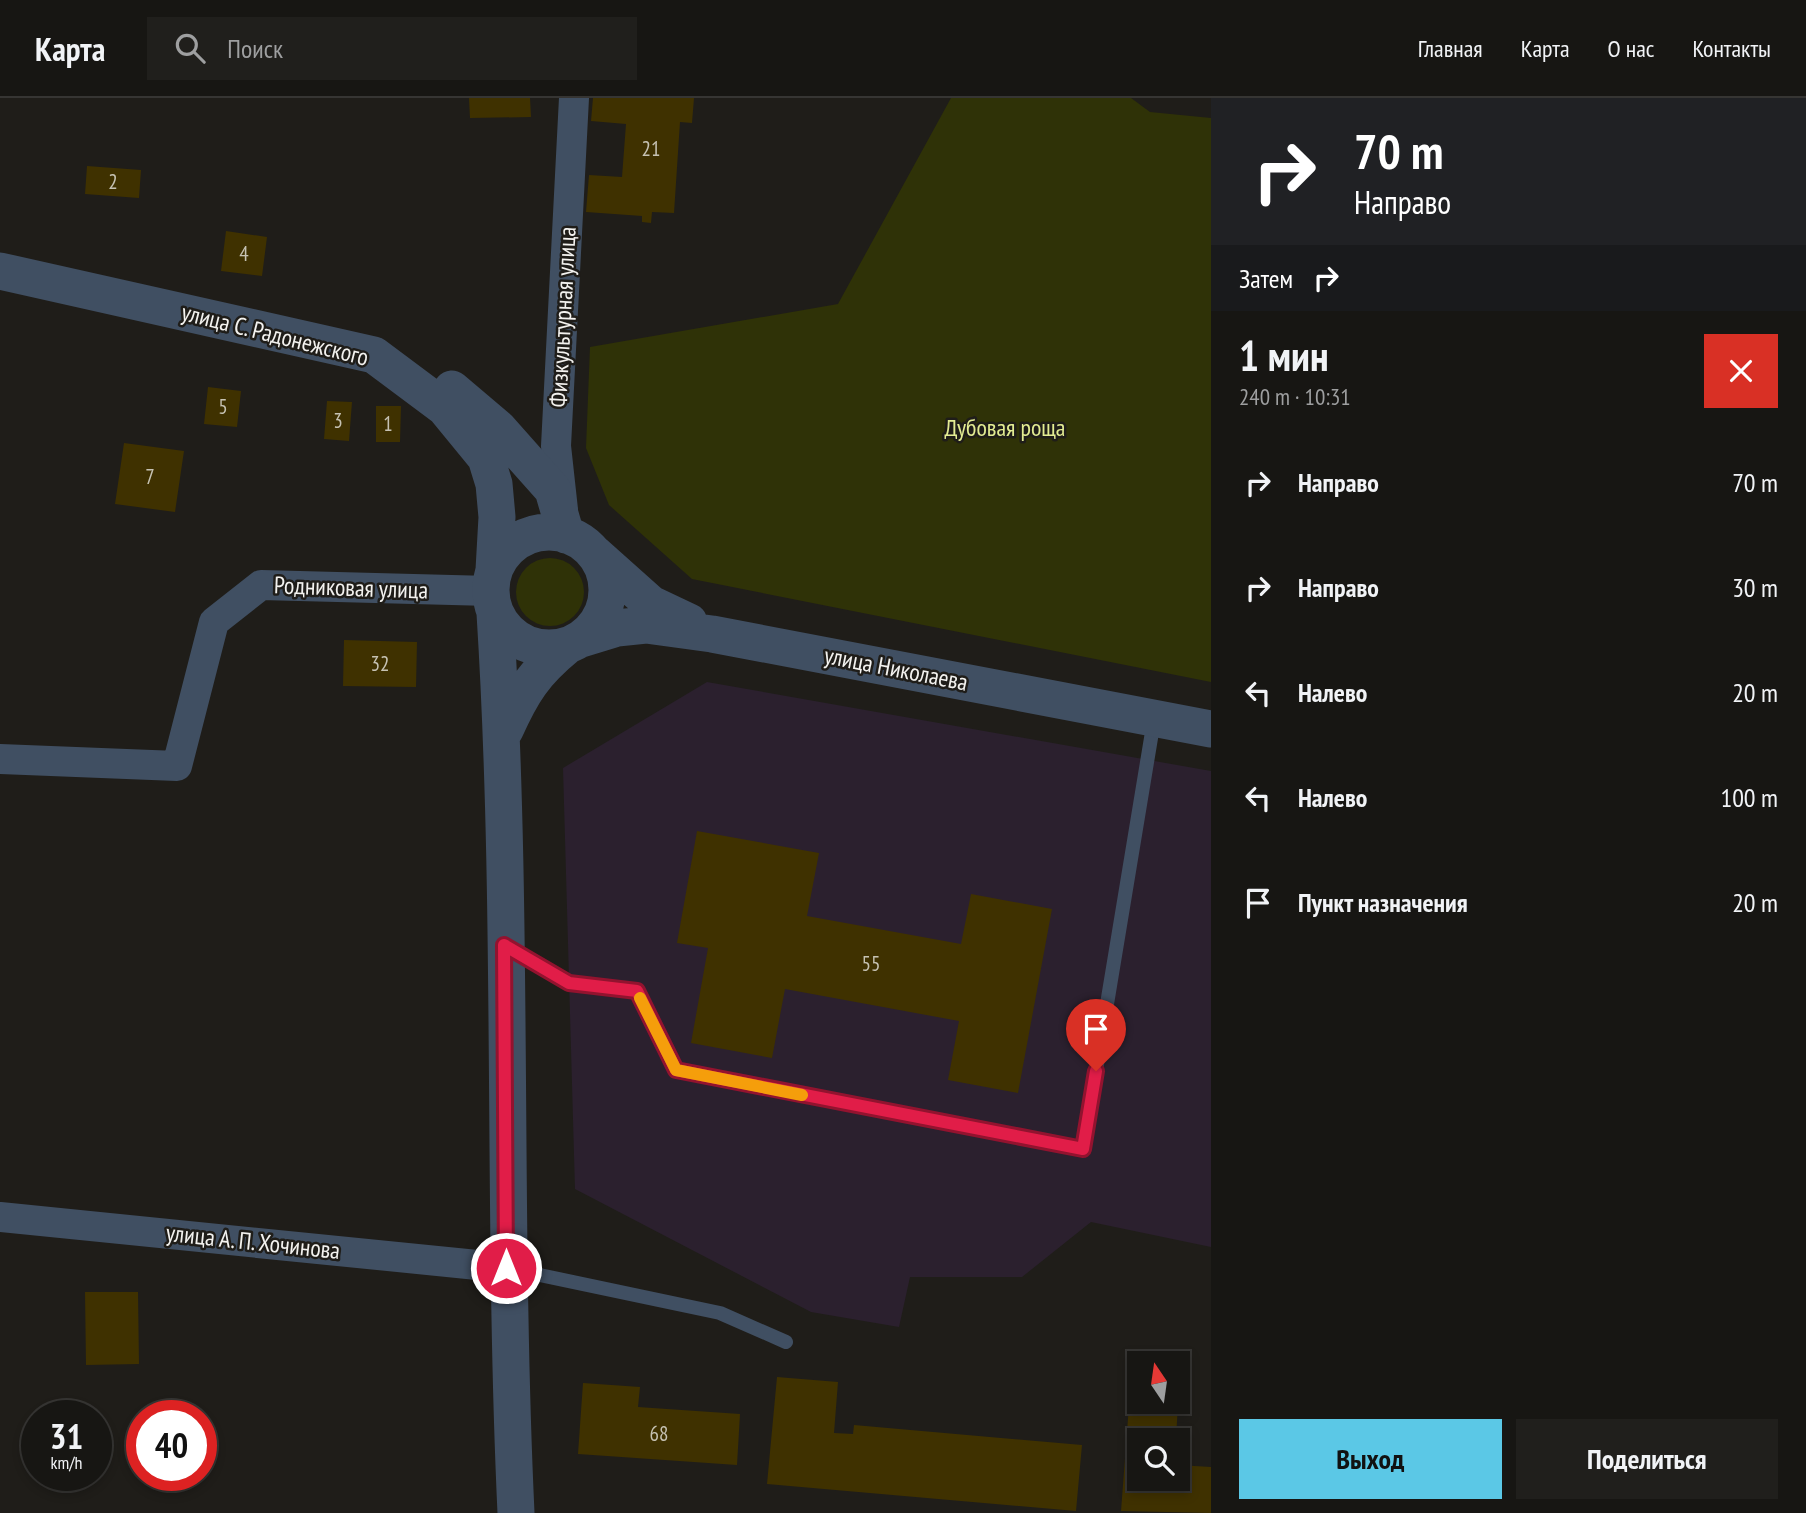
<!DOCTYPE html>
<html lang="ru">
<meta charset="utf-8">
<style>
body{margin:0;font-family:"PT Sans Narrow",sans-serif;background:#201f1c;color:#f1f3f6;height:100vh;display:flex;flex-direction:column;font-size:26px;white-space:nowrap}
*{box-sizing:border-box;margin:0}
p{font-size:23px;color:#9e9fa0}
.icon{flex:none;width:38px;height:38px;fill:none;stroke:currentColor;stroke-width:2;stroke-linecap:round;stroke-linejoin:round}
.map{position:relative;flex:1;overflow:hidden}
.drawer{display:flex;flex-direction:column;background:#171613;width:595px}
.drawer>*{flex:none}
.banner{background:#202124;color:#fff;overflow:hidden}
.needle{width:46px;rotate:347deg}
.tools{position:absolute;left:1127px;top:1253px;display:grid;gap:14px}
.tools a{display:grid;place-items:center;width:63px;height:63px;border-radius:0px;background:#171613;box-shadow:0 4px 10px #0003,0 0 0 2px #363533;font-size:35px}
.speed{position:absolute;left:21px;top:1302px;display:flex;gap:14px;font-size:35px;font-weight:700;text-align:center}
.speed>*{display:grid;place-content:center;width:91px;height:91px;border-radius:50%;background:#171613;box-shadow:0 4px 10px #0003,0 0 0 2px #363533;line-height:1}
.speed small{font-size:18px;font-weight:400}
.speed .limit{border:10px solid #d22;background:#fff;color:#111}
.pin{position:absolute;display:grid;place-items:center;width:60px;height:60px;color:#fff;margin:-72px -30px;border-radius:50% 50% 50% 0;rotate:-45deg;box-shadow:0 0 7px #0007}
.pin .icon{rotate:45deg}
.me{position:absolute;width:77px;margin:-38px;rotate:0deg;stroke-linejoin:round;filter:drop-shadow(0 0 5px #0008)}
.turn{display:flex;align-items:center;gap:24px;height:147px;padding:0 28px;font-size:32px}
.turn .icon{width:91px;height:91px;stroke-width:2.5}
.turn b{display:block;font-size:49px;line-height:60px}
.then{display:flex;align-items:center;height:66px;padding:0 28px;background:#0003;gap:14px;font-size:26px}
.round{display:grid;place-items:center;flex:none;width:74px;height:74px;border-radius:0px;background:#201f1c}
.headline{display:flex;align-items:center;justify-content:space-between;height:119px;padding:0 28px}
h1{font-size:42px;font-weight:600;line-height:52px}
.button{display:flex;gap:14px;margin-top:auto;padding:14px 28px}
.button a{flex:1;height:80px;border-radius:0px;background:#5bc8e6;color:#111;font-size:28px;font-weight:600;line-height:80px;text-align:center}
.button a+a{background:#201f1c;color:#f1f3f6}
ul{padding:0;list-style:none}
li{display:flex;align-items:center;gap:21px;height:105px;padding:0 28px}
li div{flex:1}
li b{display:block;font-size:26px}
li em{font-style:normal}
header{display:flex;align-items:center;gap:42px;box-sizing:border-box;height:98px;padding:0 35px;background:#171613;border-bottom:2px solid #363533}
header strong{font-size:33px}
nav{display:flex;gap:38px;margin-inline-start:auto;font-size:24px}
.search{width:490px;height:63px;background:#201f1c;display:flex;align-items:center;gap:18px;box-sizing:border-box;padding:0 24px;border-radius:0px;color:#9e9fa0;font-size:26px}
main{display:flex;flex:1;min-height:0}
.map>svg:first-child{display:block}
.education{fill:#2b202e}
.green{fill:#2f3207}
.building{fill:#3f3100}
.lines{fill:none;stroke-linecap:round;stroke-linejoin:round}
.service{stroke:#404f62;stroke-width:14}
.minor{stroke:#404f62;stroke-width:30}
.tertiary{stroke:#404f62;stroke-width:37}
.route-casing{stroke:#92132f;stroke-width:18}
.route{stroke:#e11d48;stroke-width:12}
.slow{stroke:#f59e0b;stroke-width:12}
.labels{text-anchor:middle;stroke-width:5;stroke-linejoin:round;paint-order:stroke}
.number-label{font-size:21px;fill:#c6c2b3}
.street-label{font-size:24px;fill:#f3f2ef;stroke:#1f1d19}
.park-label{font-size:24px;fill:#e3ec92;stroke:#1f1d19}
</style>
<header>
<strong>Карта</strong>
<div class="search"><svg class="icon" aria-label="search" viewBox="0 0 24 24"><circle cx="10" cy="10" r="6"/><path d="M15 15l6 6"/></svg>Поиск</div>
<nav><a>Главная</a><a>Карта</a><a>О нас</a><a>Контакты</a></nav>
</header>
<main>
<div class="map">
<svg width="1211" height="1415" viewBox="0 0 1211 1415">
<rect width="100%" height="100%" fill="#1f1d19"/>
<path class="education" d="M707 584 1211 673V1149L1091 1124 1022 1179H910L899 1229 811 1214 575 1091 563 670Z"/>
<path class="green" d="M951 0H1131L1150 14 1211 20V584L692 481 609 407 586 350 590 249 838 206Z
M516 494a34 34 0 1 1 68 0a34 34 0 1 1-68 0Z"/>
<path class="building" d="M469 0H530L531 19 470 20Z
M593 0H694L692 25 680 24 674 115 652 114 651 125 642 124V118L586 114 589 77 622 79 626 26 591 23Z
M87 68 141 72 139 100 85 96Z
M226 133 267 139 262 178 221 173Z
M208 289 241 293 237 329 204 326Z
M327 303 352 304 349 343 324 341Z
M376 308H401L400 344H376Z
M124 345 184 353 175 414 115 406Z
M344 542 417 544 416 589 343 588Z
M697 733 819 755 807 818 961 846 971 796 1052 811 1018 995 948 982 959 923 785 891 772 960 691 945 708 850 677 845Z
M85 1194H138L139 1266 86 1267Z
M777 1279 838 1284 834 1335 853 1336 854 1327 1082 1347 1076 1413 767 1386Z
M1131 1281 1139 1282V1304H1178L1176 1342H1139V1381H1178V1367L1211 1369V1415L1121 1413Z
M583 1285 640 1289 638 1309 740 1316 737 1367 578 1356Z"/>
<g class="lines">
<path class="service" d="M510 850 569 885 637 893 676 972 1083 1051 1154 622
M511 1171 720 1215 786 1244"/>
<path class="minor" d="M563 412 556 348 574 0
M0 661 177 668 214 524 261 487 490 493
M0 1119 507 1170"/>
<path class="tertiary" d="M0 173 374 257 445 310 486 360 494 386 497 419 494 472
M452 291 498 330 553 392 566 437
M491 492a58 58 0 1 1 116 0a58 58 0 1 1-116 0Z
M595 456 651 506 689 524
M495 515C514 815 502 1115 516 1415
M581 541 617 530 646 527 712 536 1211 631
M505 632C522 594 534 575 567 548"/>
</g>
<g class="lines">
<g class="route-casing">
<path id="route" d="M506 1170 504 847 569 885 637 893 676 972 1083 1051 1096 973"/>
</g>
<use href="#route" class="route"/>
<path class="slow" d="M640 900 676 972 802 997"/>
</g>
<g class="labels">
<g class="number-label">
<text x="651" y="58">21</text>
<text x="113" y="91">2</text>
<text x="244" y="163">4</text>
<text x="223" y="316">5</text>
<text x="338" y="330">3</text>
<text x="388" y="333">1</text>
<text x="150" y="386">7</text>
<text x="380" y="573">32</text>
<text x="871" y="873">55</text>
<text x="659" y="1343">68</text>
</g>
<g class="street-label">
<text transform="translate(563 219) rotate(-87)" y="8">Физкультурная улица</text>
<text transform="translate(275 237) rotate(14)" y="8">улица С. Радонежского</text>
<text transform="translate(351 490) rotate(2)" y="8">Родниковая улица</text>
<text transform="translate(896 571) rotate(11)" y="8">улица Николаева</text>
<text transform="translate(253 1144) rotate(6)" y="8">улица А. П. Хочинова</text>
</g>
<g class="park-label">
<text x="1005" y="338">Дубовая роща</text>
</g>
</g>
</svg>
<div class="tools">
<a><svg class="needle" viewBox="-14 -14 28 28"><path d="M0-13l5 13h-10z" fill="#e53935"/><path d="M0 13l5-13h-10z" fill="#9e9fa0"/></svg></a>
<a><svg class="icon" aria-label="search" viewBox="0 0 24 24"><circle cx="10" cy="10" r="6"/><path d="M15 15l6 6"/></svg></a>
</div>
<div class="speed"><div>31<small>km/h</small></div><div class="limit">40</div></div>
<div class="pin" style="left:1096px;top:973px;background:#d93025"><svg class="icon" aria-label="arrive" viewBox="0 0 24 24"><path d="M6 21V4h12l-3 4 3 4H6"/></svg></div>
<svg class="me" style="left:506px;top:1170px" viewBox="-20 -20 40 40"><circle r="17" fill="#e11d48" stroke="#fff" stroke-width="3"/><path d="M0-11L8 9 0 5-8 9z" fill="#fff"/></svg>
</div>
<section class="drawer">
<div class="banner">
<div class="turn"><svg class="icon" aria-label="right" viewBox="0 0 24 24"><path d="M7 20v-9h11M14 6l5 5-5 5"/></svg><div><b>70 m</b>Направо</div></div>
<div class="then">Затем<svg class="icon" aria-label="right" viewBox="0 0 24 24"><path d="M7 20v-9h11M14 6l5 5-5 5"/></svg></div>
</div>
<div class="headline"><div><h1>1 мин</h1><p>240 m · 10:31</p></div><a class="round" style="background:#d93025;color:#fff"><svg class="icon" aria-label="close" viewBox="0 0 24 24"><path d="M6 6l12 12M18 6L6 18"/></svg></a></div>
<ul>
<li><svg class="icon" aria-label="right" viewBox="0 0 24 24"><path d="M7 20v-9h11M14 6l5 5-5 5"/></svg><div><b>Направо</b></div><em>70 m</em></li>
<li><svg class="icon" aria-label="right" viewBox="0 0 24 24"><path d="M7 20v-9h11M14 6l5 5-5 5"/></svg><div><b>Направо</b></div><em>30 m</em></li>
<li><svg class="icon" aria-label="left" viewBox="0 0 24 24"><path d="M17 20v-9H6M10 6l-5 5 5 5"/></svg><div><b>Налево</b></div><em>20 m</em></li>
<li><svg class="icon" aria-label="left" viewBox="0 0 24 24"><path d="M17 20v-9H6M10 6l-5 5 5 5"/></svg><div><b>Налево</b></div><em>100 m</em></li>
<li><svg class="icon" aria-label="arrive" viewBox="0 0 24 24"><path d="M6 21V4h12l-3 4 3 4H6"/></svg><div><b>Пункт назначения</b></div><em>20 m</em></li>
</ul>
<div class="button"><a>Выход</a><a>Поделиться</a></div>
</section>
</main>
